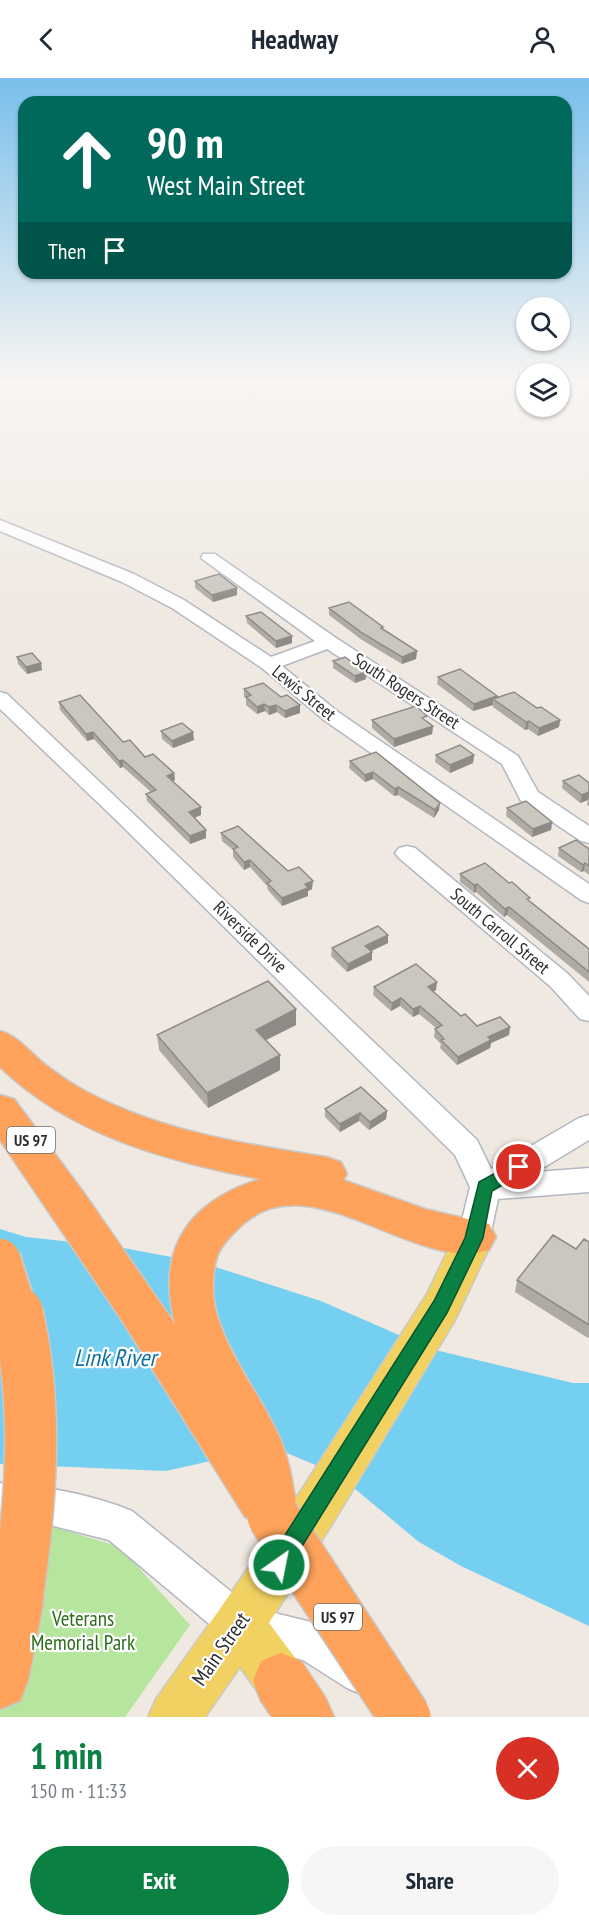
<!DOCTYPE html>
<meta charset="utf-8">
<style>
body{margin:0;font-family:"PT Sans Narrow",sans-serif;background:#f6f6f7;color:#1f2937;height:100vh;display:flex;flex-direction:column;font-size:22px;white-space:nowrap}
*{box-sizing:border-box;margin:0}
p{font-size:20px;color:#747a83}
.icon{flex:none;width:33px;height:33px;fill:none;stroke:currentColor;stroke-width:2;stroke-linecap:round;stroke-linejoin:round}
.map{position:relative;height:1639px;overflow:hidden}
.panel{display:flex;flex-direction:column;background:#fff;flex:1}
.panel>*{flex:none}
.hud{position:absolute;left:18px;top:18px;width:554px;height:183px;border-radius:18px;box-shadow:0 2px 4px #0004;background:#00695c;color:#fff;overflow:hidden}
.fabs{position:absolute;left:516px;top:219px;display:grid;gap:12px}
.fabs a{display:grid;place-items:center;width:54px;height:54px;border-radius:50%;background:#fff;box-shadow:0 2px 4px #0004;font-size:30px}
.pin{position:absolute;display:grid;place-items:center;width:51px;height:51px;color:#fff;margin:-26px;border:3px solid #fff;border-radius:50%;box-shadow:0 2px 6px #0007}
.me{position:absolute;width:66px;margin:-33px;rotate:33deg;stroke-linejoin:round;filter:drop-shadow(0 0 4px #0008)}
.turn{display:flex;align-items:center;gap:21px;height:126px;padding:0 30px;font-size:27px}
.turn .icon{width:78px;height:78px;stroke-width:2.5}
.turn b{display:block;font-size:42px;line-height:51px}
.then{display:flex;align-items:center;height:57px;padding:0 30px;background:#0003;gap:12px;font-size:22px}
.round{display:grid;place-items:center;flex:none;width:63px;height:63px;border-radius:32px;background:#f6f6f7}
.overview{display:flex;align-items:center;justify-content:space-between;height:102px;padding:0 30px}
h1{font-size:36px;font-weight:700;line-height:45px;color:#0b8043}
.primary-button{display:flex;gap:12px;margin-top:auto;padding:12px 30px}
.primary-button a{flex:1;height:69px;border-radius:36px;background:#0b8043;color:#fff;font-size:24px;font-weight:700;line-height:69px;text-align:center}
.primary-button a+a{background:#f6f6f7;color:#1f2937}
header{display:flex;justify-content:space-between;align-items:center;height:78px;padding:0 30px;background:#fff;font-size:27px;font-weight:700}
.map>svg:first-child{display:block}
.green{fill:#b6e59e}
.water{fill:#75cff0}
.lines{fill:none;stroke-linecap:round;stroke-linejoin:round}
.minor-casing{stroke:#b4b7c1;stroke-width:3}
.major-casing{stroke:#c9c9c9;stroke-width:3}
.highway-casing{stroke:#c9c9c9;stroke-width:3}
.minor{fill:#fff;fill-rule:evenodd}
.major{fill:#f2d163;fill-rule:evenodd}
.highway{fill:#ffa35c;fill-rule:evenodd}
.highway-bridge-far1-casing{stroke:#c9c9c9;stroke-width:44;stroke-linecap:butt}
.highway-bridge-casing{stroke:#c9c9c9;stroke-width:54;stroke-linecap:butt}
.highway-bridge-far1{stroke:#ffa35c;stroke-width:40}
.highway-bridge{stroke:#ffa35c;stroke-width:51}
.wall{fill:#afaba4}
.shaded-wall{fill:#8e8b86}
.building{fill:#cbc7bf;stroke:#8e8b86;stroke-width:1.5}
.route{fill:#0b8043;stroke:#07532c;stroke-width:1.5}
.labels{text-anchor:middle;stroke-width:4.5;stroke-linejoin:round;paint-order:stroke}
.shield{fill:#fff;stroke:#6d6d6d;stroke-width:1.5}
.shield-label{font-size:16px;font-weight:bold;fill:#2e2e2e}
.street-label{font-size:18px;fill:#2e2e2e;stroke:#fff}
.near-park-label{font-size:21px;fill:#2c6e1b;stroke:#fff}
.near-street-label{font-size:21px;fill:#2e2e2e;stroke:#fff}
.near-water-label{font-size:24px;font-style:italic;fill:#0d6fa3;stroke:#fff}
</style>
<header><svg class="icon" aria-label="back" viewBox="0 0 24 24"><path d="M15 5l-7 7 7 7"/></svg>Headway<svg class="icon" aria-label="person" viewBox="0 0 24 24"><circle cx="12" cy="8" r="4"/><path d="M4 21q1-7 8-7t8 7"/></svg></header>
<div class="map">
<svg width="589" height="1639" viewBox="0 0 589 1639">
<rect width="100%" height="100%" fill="#efe9e1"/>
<path class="green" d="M0 1443 47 1447 120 1469 190 1547 125 1639H0Z"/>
<path class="water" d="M0 1151 26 1159 118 1169 203 1185 321 1223 431 1271 573 1305H589V1548L461 1488 419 1464 337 1396 282 1373H255L166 1393 0 1386Z"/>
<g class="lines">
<g class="minor-casing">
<path id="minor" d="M0 442 134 496 184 522 271 579 315 563 201 480 203 476H215L336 560 518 678 538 714 589 748V765L581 763 521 723 502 686 327 571 282 588 338 634 589 806V825L581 822 324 642 262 590 172 530 122 504 0 453Z
M0 614 7 616 477 1062 491 1091 579 1040 589 1037V1062L536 1094 589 1090V1114L498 1121 490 1159 485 1168 474 1172 463 1168 458 1159 470 1109 455 1077 115 741 0 631Z
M407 768 415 770 568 896 589 918V943L580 941 550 908 399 780 395 775 399 770Z
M0 1405C44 1408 91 1416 132 1433L250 1529 311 1544 325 1550 375 1582 381 1596 375 1610 361 1616 347 1610 303 1582 226 1560 109 1462 38 1444 0 1441Z"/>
</g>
<g class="major-casing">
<path id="major" d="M474 1143 488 1147 494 1159 455 1242 334 1443 269 1545 299 1585 307 1603 299 1621 281 1629 263 1621 240 1589 205 1639H148L156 1621 222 1528 302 1411 427 1216 460 1147Z"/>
</g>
<g class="highway-casing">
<path id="highway" d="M0 953C20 959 31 976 47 988 59 997 72 1006 85 1013 160 1053 243 1066 326 1079L341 1084 347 1096 343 1102 425 1131 489 1146 496 1159 489 1172C416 1197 310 1081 240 1149 218 1170 214 1178 213 1208 212 1255 254 1307 274 1348 284 1367 290 1387 293 1408 297 1430 300 1435 291 1456L273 1464 255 1456 248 1440 245 1439 119 1238 0 1062V1017L14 1021 84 1115 175 1246C156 1171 188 1124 260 1101 167 1083 70 1057 0 989Z
M17 1494 36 1502 44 1521 28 1603 20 1623 0 1631V1501Z
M281 1575 301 1583 325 1619 334 1639H272L261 1623 253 1603 261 1583Z"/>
</g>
<use href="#minor" class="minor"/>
<use href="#major" class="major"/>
<use href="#highway" class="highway"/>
<g class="highway-bridge-far1-casing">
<path id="highway-bridge-far1" d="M0 1181 17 1235"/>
</g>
<g class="highway-bridge-casing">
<path id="highway-bridge" d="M17 1234C39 1330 31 1425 17 1521
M273 1438 405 1639"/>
</g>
<use href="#highway-bridge-far1" class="highway-bridge-far1"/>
<use href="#highway-bridge" class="highway-bridge"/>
</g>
<path class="wall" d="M195 503 237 517 213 524 195 510Z
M329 530 383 551 417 573 416 581 402 586 362 562 329 537Z
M246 538 292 565 276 570 247 545Z
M17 579 41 585 42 592 27 596 18 586Z
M333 583 366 601 355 605 333 590Z
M438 599 497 620 537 630 560 642 559 649 538 658 528 651 525 652 493 629V627L473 633 437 606Z
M244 611 281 619 300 627V635L285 640 277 634 269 637 265 633 257 636 246 627V620L244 619Z
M59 624 123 664 145 679 174 695 175 702 173 703 201 737 194 740 206 760 190 766 147 723 146 716 151 714 123 689 120 690 94 661 87 663 60 632Z
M372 642 427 644 433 648 432 656 394 669 372 650Z
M161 653 194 662 173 670 162 661Z
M376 674 439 732 434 740 398 717 394 718 373 701 365 704 349 690 350 683Z
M436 677H474L473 685 450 695 435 684Z
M563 703 589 705V728L587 727 588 722 580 725 562 710Z
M507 730 552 744 551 752 532 759 506 738Z
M221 755 288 793 312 811 308 813V818L282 828 268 812 267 808 250 789 244 792 233 779V772L222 763Z
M559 770 589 771V797L584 793 581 794 558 778Z
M460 796 530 823 589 871V904L507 837 504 839 476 814 474 815 460 804Z
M388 865 371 873 372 874V882L347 894 331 878 332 870Z
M374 909 436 912 433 914 461 938 477 948 510 949 509 957 491 965 490 970 457 987 440 970 441 966 434 959 435 951 436 950 419 936 413 939 400 928 391 933 373 917Z
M296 947 266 962 280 977V992L208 1030 159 972 157 957Z
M325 1031 387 1033 386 1041 369 1052 359 1043 340 1054 325 1039Z
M589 1164V1259L588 1260 515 1214 517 1202Z"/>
<path class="shaded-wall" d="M237 510V517L213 524 212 517Z
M292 558V565L276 570V563Z
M417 573 416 581 402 586V579Z
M41 585 42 592 27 596 26 589Z
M366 594V601L355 605V598Z
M497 618 496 623 493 621V627L473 633 474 626Z
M264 626 265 633 257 636V629Z
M276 627 277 634 269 637V629Z
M300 627V635L285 640V633Z
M560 642 559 649 538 658 539 650Z
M529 643 528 651 525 652 526 644Z
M433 648 432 656 394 669V661Z
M93 654 94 661 87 663 86 656Z
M193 654 194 662 173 670 172 663Z
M474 677 473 685 450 695V687Z
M123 682V689L120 690 119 683Z
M373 694V701L365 704V697Z
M174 695 175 702 167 705V698Z
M398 709V717L394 718 395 711Z
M589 714V720L588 719V722L580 725 582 717Z
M440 725 439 732 434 740 435 732Z
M201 729V737L189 742V734Z
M552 744 551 752 532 759 533 751Z
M206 752V760L190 766V758Z
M250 782V789L244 792V784Z
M585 785 584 793 581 794 583 787Z
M313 803 312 811 308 813V818L282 828V820L305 806Z
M477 806 476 814 474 815V807Z
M509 829 507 837 504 839 505 831Z
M388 857V865L365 876V868Z
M372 874V882L347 894 348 886Z
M437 904 436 912 427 917 428 909Z
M401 920 400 928 391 933 392 925Z
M420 928 419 936 413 939V931Z
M296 931V947L256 967V952Z
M510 949 509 957 491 965 490 970 457 987 458 979 488 959Z
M280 977V992L208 1030 207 1015Z
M387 1033 386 1041 369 1052 370 1044Z
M360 1035 359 1043 340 1054V1046Z"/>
<path class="building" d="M219 496 237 510 212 517 195 503Z
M349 524 383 549 381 550 417 573 402 579 362 555 329 530Z
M261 534 292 558 276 563 246 538Z
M32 575 41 585 26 589 17 579Z
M345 579 366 594 355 598 333 583Z
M460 591 497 618 474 626 438 599Z
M263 605 281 619 287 617 300 627 285 633 276 627 269 629 264 626 257 629 246 619 251 617 244 611Z
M514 614 537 630 541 629 560 642 539 650 529 643 526 644 493 621Z
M80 617 123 664 130 662 145 679 153 676 174 695 167 698 201 729 189 734 206 752 190 758 146 716 156 712 123 682 119 683 93 654 86 656 59 624Z
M416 628 427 638 422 640 433 648 394 661 372 642Z
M182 645 193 654 172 663 161 653Z
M460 667 474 677 450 687 436 677Z
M376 674 440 725 435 732 398 709 395 711 373 694 365 697 350 683Z
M579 697 589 705V714L582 717 563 703Z
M526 723 552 744 533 751 507 730Z
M238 748 288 793 299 789 313 803 305 806 308 810 282 820 267 805 271 803 250 782 244 784 233 771 238 769 221 755Z
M576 762 589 771V788L585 785 583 787 559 770Z
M485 785 509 805 512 804 530 820 527 821 589 871V894L509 829 505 831 477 806 474 807 460 796Z
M378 848 388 857 365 868 372 874 348 886 332 870Z
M416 886 437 904 428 909 461 938 465 936 477 948 500 939 510 949 488 959 491 962 458 979 441 962 444 961 435 951 442 947 420 928 413 931 401 920 392 925 374 909Z
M268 903 296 931 256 952 280 977 207 1015 157 957Z
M361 1009 387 1033 370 1044 360 1035 340 1046 325 1031Z
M553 1157 576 1171 584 1161 589 1164V1247L517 1202Z"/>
<linearGradient id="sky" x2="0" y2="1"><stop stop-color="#7abfeb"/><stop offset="0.57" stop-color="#f8f5f2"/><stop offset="1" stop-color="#f8f5f2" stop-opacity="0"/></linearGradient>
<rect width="589" height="533" fill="url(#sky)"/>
<path class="route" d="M519 1082 525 1084 527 1089 525 1094 492 1113 483 1160 447 1235 286 1494 279 1498 271 1494 268 1487 271 1479 434 1223 465 1160 479 1104Z"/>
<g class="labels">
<g class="shield">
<rect x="7" y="1049" width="48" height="26" rx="4.5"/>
<rect x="314" y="1526" width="48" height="26" rx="4.5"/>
</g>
<g class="shield-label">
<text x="31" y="1068">US 97</text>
<text x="338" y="1545">US 97</text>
</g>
<g class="street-label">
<text transform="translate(406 613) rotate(33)" y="6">South Rogers Street</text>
<text transform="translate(304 615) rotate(39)" y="6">Lewis Street</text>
<text transform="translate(500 853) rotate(40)" y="6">South Carroll Street</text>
<text transform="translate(250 859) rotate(44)" y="6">Riverside Drive</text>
</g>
<g class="near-park-label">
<text x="83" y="1548">Veterans<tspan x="83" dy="24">Memorial Park</tspan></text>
</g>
<g class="near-street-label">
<text transform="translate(221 1571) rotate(-55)" y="7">Main Street</text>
</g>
<g class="near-water-label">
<text x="115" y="1288">Link River</text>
</g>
</g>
</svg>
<div class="fabs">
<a><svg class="icon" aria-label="search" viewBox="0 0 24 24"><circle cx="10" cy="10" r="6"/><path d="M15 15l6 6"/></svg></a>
<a><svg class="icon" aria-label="layers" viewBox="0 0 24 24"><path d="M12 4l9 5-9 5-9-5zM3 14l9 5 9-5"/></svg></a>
</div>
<div class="pin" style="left:519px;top:1089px;background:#d93025"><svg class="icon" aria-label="arrive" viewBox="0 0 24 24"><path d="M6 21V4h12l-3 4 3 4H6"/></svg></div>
<svg class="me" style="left:279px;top:1487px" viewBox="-20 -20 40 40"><circle r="17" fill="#0b8043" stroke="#fff" stroke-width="3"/><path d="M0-11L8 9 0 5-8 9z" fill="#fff"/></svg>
<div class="hud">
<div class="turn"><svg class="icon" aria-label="ahead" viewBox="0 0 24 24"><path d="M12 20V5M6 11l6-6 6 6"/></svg><div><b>90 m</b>West Main Street</div></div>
<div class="then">Then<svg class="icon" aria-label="arrive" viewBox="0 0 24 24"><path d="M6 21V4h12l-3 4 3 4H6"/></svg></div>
</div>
</div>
<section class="panel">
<div class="overview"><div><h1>1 min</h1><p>150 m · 11:33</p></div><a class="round" style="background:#d93025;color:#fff"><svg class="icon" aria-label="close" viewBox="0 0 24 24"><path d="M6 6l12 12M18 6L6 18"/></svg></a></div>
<div class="primary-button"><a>Exit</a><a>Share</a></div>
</section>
